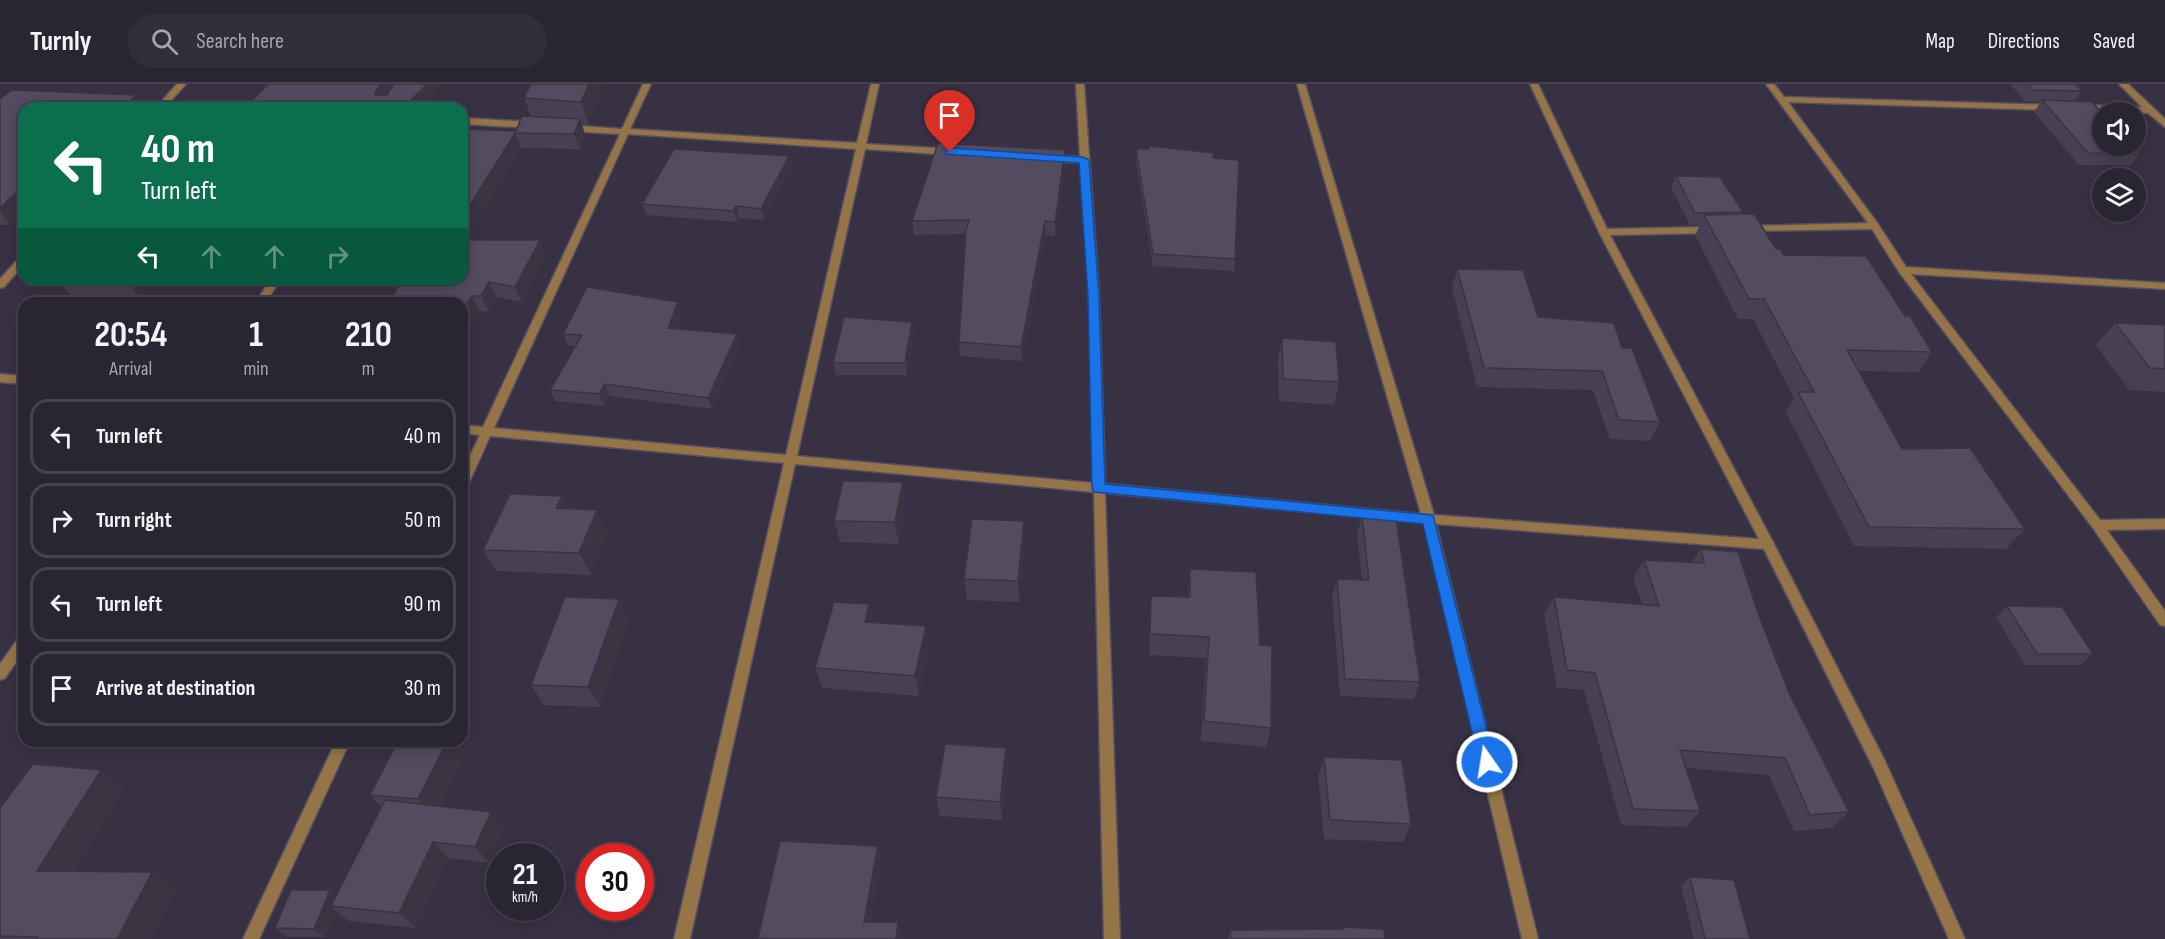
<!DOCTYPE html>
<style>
body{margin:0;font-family:"Sofia Sans Condensed",sans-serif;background:#322d3b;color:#f1f3f6;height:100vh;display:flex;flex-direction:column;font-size:22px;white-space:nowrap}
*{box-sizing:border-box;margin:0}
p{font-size:20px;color:#a5a5ac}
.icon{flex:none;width:33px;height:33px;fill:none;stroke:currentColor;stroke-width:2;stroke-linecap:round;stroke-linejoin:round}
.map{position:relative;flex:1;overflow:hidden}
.sheet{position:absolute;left:18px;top:213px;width:450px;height:450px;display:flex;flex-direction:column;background:#2a2533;border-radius:18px;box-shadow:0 3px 15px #0003,0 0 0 2px #46424e}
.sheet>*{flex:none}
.guide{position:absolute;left:18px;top:18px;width:450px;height:183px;border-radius:18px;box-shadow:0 3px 15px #0003,0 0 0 2px #46424e;background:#0b6e4f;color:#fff;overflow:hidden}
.fabs{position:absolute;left:2092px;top:18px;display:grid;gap:12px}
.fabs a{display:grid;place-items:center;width:54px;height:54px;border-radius:50%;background:#2a2533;box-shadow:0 3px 15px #0003,0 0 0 2px #46424e;font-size:30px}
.speed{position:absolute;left:486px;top:759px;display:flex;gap:12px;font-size:30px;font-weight:700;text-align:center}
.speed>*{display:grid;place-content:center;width:78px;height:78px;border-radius:50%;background:#2a2533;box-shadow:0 3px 15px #0003,0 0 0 2px #46424e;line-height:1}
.speed small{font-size:15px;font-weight:400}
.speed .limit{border:9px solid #d22;background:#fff;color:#111}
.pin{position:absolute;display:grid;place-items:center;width:51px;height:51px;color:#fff;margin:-62px -26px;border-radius:50% 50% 50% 0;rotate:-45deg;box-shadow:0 0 6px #0007}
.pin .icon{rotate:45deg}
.me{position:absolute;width:66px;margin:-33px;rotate:347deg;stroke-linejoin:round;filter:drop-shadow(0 0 4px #0008)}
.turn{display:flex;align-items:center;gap:21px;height:126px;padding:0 24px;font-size:27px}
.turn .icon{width:78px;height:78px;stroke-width:2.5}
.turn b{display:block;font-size:42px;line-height:51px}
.lanes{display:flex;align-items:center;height:57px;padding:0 24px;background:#0003;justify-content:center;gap:30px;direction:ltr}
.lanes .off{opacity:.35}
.eta{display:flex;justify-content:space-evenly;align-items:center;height:102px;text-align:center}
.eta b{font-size:36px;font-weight:700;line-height:42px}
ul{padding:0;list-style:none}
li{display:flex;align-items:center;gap:18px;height:75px;margin:0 12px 9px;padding:0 12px;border:3px solid #46424e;border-radius:18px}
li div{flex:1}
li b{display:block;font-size:22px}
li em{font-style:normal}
header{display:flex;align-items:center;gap:36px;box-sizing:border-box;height:84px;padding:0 30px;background:#2a2533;border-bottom:2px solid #46424e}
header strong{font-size:28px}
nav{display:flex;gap:33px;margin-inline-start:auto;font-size:21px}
.search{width:420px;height:54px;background:#322d3b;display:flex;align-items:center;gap:15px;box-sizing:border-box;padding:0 21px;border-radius:33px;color:#a5a5ac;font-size:22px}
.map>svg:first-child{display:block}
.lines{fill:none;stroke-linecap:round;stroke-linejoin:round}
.minor-casing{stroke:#564f61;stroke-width:3}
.minor{fill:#957448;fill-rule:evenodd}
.wall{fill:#474053}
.shaded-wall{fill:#3a3443}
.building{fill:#534b60;stroke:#3a3443;stroke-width:1.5}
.route{fill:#1a73e8;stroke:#114b97;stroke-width:1.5}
</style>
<header>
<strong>Turnly</strong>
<div class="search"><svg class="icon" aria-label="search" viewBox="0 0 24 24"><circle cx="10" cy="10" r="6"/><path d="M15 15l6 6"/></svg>Search here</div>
<nav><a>Map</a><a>Directions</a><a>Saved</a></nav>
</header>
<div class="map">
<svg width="2165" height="855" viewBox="0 0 2165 855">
<rect width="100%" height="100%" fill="#383144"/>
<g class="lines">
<g class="minor-casing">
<path id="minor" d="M177 0H186L169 19 209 21 213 24C195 24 135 28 123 20L127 17 160 19Z
M643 0H651L630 45 857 59 871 0H879L866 60 952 65 956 68 952 71 865 65 797 372 1093 399 1089 212 1081 79 1050 77 1045 74 1050 71 1080 73 1076 0H1084L1099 212 1105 400 1421 430 1297 0H1305L1434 431 1759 455 1599 148 1530 0H1538L1607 145 1712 143 1717 146 1712 149 1610 151 1774 460 1885 677 1965 855H1949L1874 685 1764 465 1436 440 1538 855H1522L1424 439 1105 409 1120 855H1104L1094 408 795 380 690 855H674L784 379 490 352 468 401 462 405V388L480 351 462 349V341L483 343 620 50 568 47 564 44 568 41 622 45ZM628 50 856 65 786 371 494 344Z
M1766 0H1774L1784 13 2055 21V25L2052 26 1788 18 1878 140 1906 183 2165 199V205L1911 190 2100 436 2165 435V445L2107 446 2165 527V542L2160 541 2093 444 1899 188 1872 145 1744 147V143L1747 142 1868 139Z
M2119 0H2128L2165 35V43L2148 29 2081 27 2077 24 2081 21 2142 23Z
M462 34 533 38 537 41 533 44 462 40Z
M24 171V180L4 203 0 204V195L21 172Z
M271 195H281L265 219H255Z
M0 290 24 292V300L0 298Z
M24 552V567L5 594 0 596V580L19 553Z
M336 657H350L259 855H243Z"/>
</g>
<use href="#minor" class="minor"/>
</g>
<path class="wall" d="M604 0 589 40 581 39 585 50 580 65 521 64 465 156H540L546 172 522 218 496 213 489 228 480 227 462 195V45L516 47 531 32 524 14Z
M2010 0H2075L2082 7 2075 17 2140 70 2131 81H2079L2034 28 2041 18 2025 17Z
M0 15 24 24V128L11 141H0Z
M1136 65 1214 69V74L1235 175 1234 187 1153 182 1136 77Z
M1065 66V80L1055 152 1046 151 1022 277 960 272 959 258 966 150 914 151 912 137Z
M789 72 792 84 764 136 739 134 737 138 646 131 642 120Z
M1676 92 1743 128 1741 131 1776 165 1784 171 1905 232 1932 268 1918 288 1859 287 1902 365 2025 445 2006 465 1854 462 1786 328 1794 314 1753 235H1738L1695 151 1700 141H1690L1671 103Z
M1457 185 1538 233 1622 264 1660 338 1650 357 1610 355 1593 306 1477 303 1452 204Z
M157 195 140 213 70 211 58 196Z
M678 218 682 230 677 245 741 262 712 325 610 312 605 322 555 317 550 306 576 262H568L563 250Z
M912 238 914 250 907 291H836L833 279Z
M2115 239 2165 241V308L2129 306 2096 261Z
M1282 254 1339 298 1334 321 1279 317 1278 276Z
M906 420 899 460 840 458 834 437Z
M597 426 607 448 591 491 496 487 483 466Z
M1362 432 1420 598 1414 615 1340 612 1332 512 1337 495 1362 496 1357 450Z
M1024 437 1025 459 1019 518 967 516 964 495Z
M1701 465 1758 529 1789 609 1849 728 1832 744 1794 747 1769 691 1686 684 1700 727 1686 743 1621 741 1584 606 1557 604 1544 531 1554 513 1642 520 1633 494 1644 476 1692 478Z
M1190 485 1260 561 1271 644 1266 663 1201 657 1206 574 1149 571 1151 512 1188 513Z
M869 520 873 538 926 542 930 563 919 612 822 604 815 584Z
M2007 522 2093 570 2080 581H2025L1996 533Z
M630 536 600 623 544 621 531 601Z
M462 644 472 657 440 723 491 728 505 745 489 779 448 774 416 844 349 837 336 827 325 853H287L275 844 330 806 336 812 382 723 370 711 462 657Z
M1006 664 1008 683 1002 736 940 732 936 713Z
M1324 673 1411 740 1403 758 1324 755 1318 692Z
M125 704 74 787 177 805 151 855H0V724Z
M1690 793 1750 855H1694L1681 802Z
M1343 843 1385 855H1228L1230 846 1342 845Z"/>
<path class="shaded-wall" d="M381 0H398L382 23 375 11V8Z
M427 0H438V10L424 24H403Z
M589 0H604L589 40 581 18Z
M136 11 145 24H123Z
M580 35 585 50 580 65 574 50Z
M515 49 521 64 462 161V134Z
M1065 66V80L1055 152V138Z
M789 72 792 84 764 136 761 125Z
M24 101V128L11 141 0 128V124Z
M736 122 739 134 737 138 733 127Z
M1045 137 1046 151 1022 277 1021 263Z
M540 156 546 172 522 218 515 203Z
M131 195H157L140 213 128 198Z
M489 198 496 213 489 228 481 212Z
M472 212 480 227 462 255V227Z
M678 218 682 230 672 256 668 244Z
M912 238 914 250 907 291 905 279Z
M737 250 741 262 712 325 708 314Z
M605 300 610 312 605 322 599 310Z
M903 398 906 420 899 460 895 438Z
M562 412 573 434 556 424Z
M597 426 607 448 591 491 579 469Z
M1024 437 1025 459 1019 518 1018 497Z
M619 515 630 536 600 623 588 603Z
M869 520 874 541 865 538Z
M926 542 930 563 919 612 915 592Z
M462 644 472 657 435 733 418 715 447 657H462Z
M1006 664 1008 683 1002 736 1000 718Z
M101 686 125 704 64 804 37 787Z
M491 728 505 745 489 779 475 763Z
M433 758 448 774 416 844 399 829Z
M878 762 882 776 869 851 864 838Z
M152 788 177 805 151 855H117Z
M330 806 340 815 331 822 336 827 325 853 314 845Z
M898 838 902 852V855H896Z"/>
<path class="building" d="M269 0H381L375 8V11H387L394 0H427L403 24H244Z
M531 0H589L581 18 524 14Z
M2028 0H2075L2082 7 2033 6Z
M12 6 136 11 123 24H24V101L0 124V15Z
M2042 16 2092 18 2103 30V62H2133L2140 70 2088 69Z
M522 32 580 35 574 50 515 49 462 134V45L516 47Z
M938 59 1065 66 1055 138 1045 137 1021 263 959 258 966 146 969 136 912 137Z
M1149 62 1214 69 1213 74 1239 76 1235 175 1153 170 1136 65H1149Z
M674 65 789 72 761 125 736 122 733 127 642 120Z
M1676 92 1720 93 1743 128 1695 129Z
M1754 130 1776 165H1780L1784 171 1866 172 1905 232H1910L1932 268 1847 266 1902 365 1970 364 2025 445 1869 443 1798 308H1814L1764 215H1749L1704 131Z
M462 156H540L515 203 489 198 481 212H472L462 227V219H387L404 195H462Z
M1457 185 1523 186 1538 233 1614 239 1622 264H1632L1660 338 1619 336 1602 287 1484 284Z
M58 195H131L128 198 58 196Z
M587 203 678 218 668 244 737 250 708 314 605 300 599 310 550 306 582 251 563 250Z
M844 233 912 238 905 279H833Z
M2115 239 2165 241V285L2150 284Z
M1282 254 1336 258 1339 298 1283 295Z
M843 397 903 398 895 438 834 437Z
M510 410 562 412 556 424 597 426 579 469 483 466Z
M1362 432 1396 434 1420 598 1345 595 1337 495 1369 496Z
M972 435 1024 437 1018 497 964 495Z
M1701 465 1738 468 1758 529 1789 609 1849 728 1810 731 1785 674 1680 666 1700 727 1633 725 1595 589 1567 586 1554 513 1659 522 1644 476 1704 479Z
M1190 485 1256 488 1260 561 1272 562 1271 644 1204 637 1209 553 1150 550 1151 512 1190 513Z
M565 513 619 515 588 603 531 601Z
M834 518 869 520 865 538 926 542 915 592 815 584Z
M2007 522 2062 523 2093 570H2037Z
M398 657H447L418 715 370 711Z
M945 660 1006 664 1000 718 936 713Z
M1324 673 1402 676 1411 740 1330 736Z
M33 680 101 686 37 787 152 788 117 855H37L38 853 0 852V724Z
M385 716 491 728 475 763 433 758 399 829 331 822Z
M780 757 878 762 864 838H898L896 855H780L758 854Z
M1690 793 1734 796 1750 855H1705Z
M291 806H330L314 845 275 844Z
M1343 843 1384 845 1385 855H1231L1230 846 1344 845Z"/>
<path class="route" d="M950 64 1083 73 1089 76 1099 212 1105 400 1433 431 1495 678 1493 683 1487 685 1481 683 1479 678 1423 440 1094 408 1092 404 1088 212 1079 79 946 70 945 68Z"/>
</svg>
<div class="fabs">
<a><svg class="icon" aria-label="sound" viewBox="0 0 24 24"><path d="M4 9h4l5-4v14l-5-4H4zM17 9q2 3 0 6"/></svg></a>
<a><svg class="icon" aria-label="layers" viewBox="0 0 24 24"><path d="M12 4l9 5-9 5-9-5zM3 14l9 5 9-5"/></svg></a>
</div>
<div class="speed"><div>21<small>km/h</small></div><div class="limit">30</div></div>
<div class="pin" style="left:950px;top:68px;background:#d93025"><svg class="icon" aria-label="arrive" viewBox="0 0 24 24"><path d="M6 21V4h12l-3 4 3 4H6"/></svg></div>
<svg class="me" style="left:1487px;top:678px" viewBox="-20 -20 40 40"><circle r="17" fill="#1a73e8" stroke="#fff" stroke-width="3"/><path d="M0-11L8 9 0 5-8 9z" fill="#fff"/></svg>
<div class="guide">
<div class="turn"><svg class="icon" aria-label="left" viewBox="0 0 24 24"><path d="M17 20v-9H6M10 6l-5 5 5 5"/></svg><div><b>40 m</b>Turn left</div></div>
<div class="lanes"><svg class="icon" aria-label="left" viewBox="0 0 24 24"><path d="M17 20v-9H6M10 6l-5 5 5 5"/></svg><svg class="icon off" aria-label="ahead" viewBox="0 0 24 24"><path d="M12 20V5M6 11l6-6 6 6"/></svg><svg class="icon off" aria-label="ahead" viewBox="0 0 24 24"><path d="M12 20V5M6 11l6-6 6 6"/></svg><svg class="icon off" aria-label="right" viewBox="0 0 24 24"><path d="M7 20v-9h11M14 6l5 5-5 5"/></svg></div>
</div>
<section class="sheet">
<div class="eta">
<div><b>20:54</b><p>Arrival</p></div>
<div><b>1</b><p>min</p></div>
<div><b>210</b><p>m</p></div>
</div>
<ul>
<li><svg class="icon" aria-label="left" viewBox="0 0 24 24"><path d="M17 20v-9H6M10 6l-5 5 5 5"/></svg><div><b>Turn left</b></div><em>40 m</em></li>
<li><svg class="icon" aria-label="right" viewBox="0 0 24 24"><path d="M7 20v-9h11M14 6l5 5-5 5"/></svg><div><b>Turn right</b></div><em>50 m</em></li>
<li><svg class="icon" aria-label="left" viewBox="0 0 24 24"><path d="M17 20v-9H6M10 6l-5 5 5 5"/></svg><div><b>Turn left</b></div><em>90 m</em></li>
<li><svg class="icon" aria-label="arrive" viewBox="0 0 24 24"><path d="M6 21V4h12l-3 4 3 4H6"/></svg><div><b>Arrive at destination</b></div><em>30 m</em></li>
</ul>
</section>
</div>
